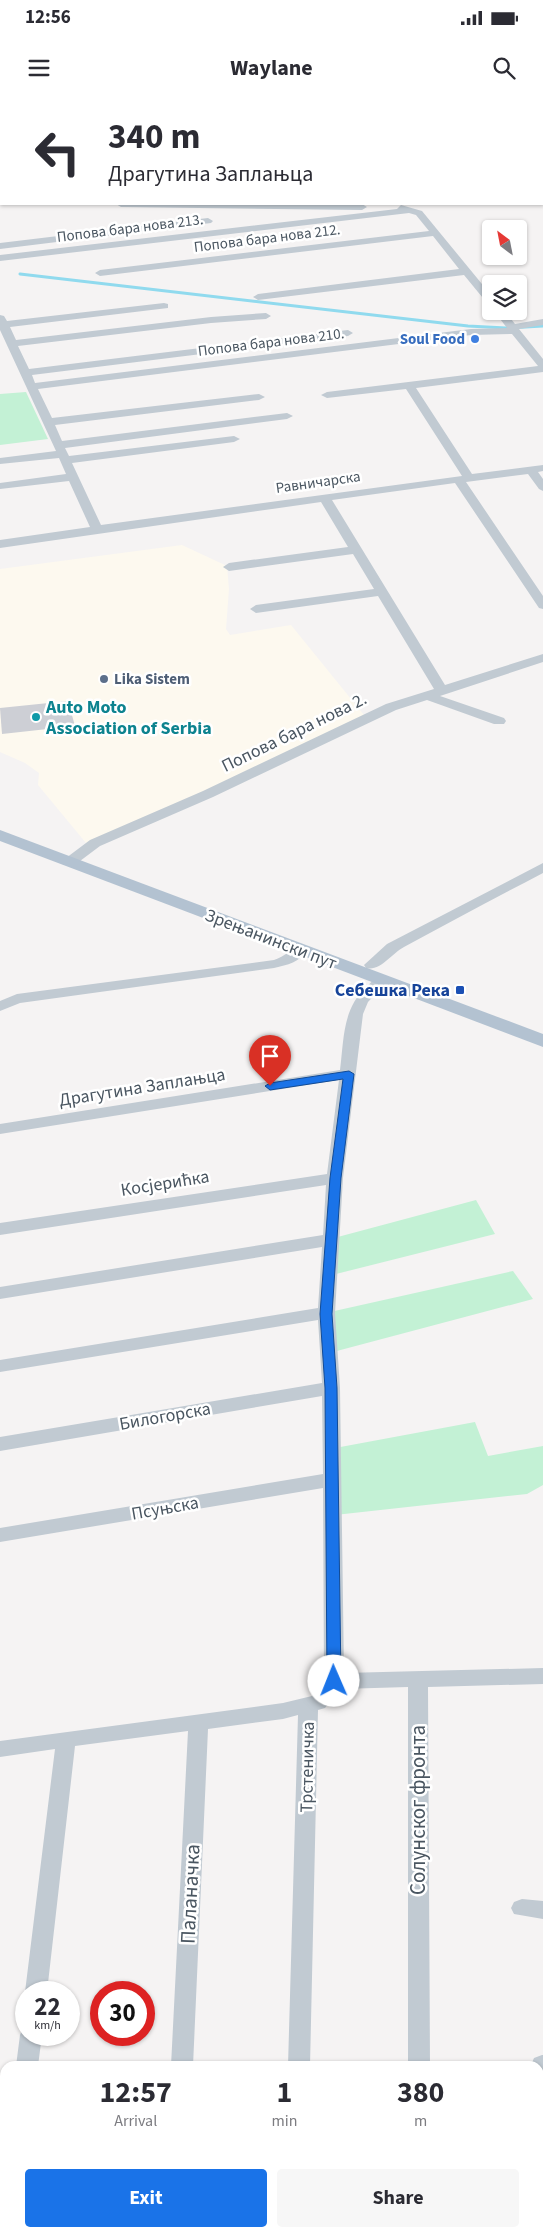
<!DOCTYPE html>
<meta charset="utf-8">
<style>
body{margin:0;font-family:"Source Sans 3",sans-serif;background:#f7f7f7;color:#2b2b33;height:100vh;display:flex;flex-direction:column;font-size:19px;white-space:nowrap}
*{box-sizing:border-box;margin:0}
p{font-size:16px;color:#7c7c81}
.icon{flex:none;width:28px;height:28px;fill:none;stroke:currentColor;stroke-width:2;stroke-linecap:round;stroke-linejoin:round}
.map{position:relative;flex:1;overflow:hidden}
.panel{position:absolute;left:0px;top:1961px;width:544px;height:176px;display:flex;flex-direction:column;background:#fff;border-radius:15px 15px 0 0;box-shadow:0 1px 4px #0004}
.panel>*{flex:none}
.banner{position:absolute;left:0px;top:0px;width:544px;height:105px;box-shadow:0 1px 4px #0004;background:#fff;color:#2b2b33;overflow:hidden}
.needle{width:32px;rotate:328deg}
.tools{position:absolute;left:482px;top:120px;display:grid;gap:10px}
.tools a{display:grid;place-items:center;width:45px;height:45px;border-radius:5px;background:#fff;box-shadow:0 1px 4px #0004;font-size:25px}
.speed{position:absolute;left:15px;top:1881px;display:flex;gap:10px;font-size:25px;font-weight:700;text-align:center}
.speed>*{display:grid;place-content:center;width:65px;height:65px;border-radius:50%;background:#fff;box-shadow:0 1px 4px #0004;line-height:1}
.speed small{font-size:12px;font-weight:400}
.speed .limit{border:8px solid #d22;background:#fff;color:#111}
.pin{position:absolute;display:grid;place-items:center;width:42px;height:42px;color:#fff;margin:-51px -21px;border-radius:50% 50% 50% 0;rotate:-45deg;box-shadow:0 0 5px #0007}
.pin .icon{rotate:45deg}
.me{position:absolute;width:55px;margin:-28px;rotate:359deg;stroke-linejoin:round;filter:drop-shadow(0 0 4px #0008)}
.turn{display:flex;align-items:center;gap:18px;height:105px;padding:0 25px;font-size:22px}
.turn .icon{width:65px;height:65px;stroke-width:2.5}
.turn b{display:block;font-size:35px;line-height:42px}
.eta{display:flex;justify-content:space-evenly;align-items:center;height:85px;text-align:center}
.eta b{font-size:30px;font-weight:700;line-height:35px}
.primary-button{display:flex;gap:10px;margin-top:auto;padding:10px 25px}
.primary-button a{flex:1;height:58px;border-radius:5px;background:#1a73e8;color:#fff;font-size:20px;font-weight:700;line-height:58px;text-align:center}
.primary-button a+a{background:#f7f7f7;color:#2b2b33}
.status{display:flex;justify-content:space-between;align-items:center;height:35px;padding:0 25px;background:#fff;direction:ltr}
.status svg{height:14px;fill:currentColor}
header{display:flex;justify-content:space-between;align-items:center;height:65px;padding:0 25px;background:#fff;font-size:22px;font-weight:700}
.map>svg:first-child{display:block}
.commercial{fill:#fdf9ef}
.green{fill:#c3f1d5}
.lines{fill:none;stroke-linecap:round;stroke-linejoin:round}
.stream{stroke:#90daee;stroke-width:3}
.building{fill:#cdcfd5}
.minor{fill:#c1cad2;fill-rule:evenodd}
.major{fill:#b3c2d1;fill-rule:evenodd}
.route{fill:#1a73e8;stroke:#114b97}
.shop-dot{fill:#3f7fe0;stroke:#fff;stroke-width:2}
.service-dot{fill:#5c6f8a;stroke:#fff;stroke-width:2}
.culture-dot{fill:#0f9aa8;stroke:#fff;stroke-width:2}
.transit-dot{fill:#1a4fb4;stroke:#fff;stroke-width:2}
.labels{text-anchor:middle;stroke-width:5;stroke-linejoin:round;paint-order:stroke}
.far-street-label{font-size:15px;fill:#4a5661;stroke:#fff}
.far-shop-label{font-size:15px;font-weight:bold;fill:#366cbe;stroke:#fff;text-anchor:end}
.far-service-label{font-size:15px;font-weight:bold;fill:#4e5e75;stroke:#fff;text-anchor:start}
.culture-label{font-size:18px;font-weight:bold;fill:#0d838f;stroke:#fff;text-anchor:start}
.street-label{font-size:18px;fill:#4a5661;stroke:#fff}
.transit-label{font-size:18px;font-weight:bold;fill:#164399;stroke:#fff;text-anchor:end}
.near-street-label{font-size:21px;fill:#4a5661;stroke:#fff}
</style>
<div class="status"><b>12:56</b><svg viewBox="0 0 49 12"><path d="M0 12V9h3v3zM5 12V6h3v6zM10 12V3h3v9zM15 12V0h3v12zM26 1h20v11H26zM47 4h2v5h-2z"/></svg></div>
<header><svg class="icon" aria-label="menu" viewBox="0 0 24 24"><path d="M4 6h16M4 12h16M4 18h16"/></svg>Waylane<svg class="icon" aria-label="search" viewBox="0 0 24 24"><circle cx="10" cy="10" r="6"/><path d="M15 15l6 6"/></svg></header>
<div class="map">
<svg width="543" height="2137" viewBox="0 0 543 2137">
<rect width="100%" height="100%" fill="#f5f3f3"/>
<path class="commercial" d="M182 445 227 466 229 489 226 529 230 535 291 525 364 615 194 696 86 743 38 685 39 673 25 663 0 652V469Z"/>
<path class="green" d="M26 292 48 339 0 345V294Z
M476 1100 495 1134 332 1175 334 1138Z
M513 1171 533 1199 333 1252 330 1212Z
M475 1322 488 1356 543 1346V1385L527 1394 335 1415V1348Z"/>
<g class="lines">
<path class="stream" d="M20 174 468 226 506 228 543 226"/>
</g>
<path class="building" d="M68 601 75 626 2 634 0 608Z"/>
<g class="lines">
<path class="minor" d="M208 0H218V1H209Z
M291 0H301V1H292Z
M439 0H451L452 1H440Z
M0 28H1V34H0Z
M542 34H543V40H542Z
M0 49H1V55H0Z
M0 77H1V83H0Z
M116 104H362L367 107 362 110 121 107Z
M401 105 422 111 491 195V204L487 203 464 175 258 200 253 197 258 194 459 169 433 136 100 176 95 173 100 170 429 131 416 115 409 113 0 161V155L397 109Z
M208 118 213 121 211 123 0 149V143Z
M164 203 168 204V208L10 227 16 240 211 217 266 213 271 216 266 219 211 223 18 246 29 269 348 230 353 233 348 236 32 275 35 283 471 229 507 228 494 211H505L515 224 543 219V225L519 229 543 259V272L416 288 472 374 543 365V371L538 372 543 379V391L539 389 528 374 466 382 543 496V509L539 508 455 383 332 400 445 585 543 554V562L440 596 504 618 506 621 504 624H494L427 600 396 610 213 697 100 746 76 764 71 765 64 761 66 758 90 740 203 691 386 604 434 589 378 496 256 513 250 509 256 505 374 489 353 454 229 471 223 467 229 463 348 447 321 402 0 448V440L90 427 69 381 0 389V383L66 374 59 358 0 364V358L56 351 0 230V215L4 216 7 221ZM512 234 538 266 327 292 321 295 327 298 406 289 462 376 101 425 72 363 234 342 240 339 234 336 69 356 65 348 287 319 293 316 287 313 62 341 55 325 259 300 265 297 259 294 52 318 38 289 471 235Z
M543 763V773C497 797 450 822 404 847 392 853 380 872 366 868L364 865 387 844Z
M301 846 306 847 308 850C299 862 288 865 274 868L20 903 0 911V901L17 894 274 860C285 857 291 848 301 846Z
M381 876 386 878 388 881 368 902 363 914 343 1078 335 1213 340 1288 344 1573 543 1568V1584L428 1587 430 1966H408V1587L341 1589 325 1608 318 1610 310 1966H288L298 1615 283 1619 208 1629 193 1966H171L188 1631 75 1646 47 1892H26V1894L25 1892 55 1649 0 1657V1641L283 1603 312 1596 324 1581 323 1388 0 1442V1428L323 1374 322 1296 0 1351V1337L322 1283 318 1220 0 1272V1260L318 1208 322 1147 0 1199V1187L323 1135 326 1085 0 1135V1123L327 1074 339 980 0 1034V1024L340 970C344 940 342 910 366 887 371 883 374 878 381 876Z
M522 1799 543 1801V1819L514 1814 511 1808 514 1802Z
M26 1927V1935H42L38 1966H16L20 1935 23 1928Z
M542 1955H543V1975L539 1974V1966L531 1965 534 1958Z
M0 2125H5V2132H54L56 2137H0Z
M64 2132H182L181 2137H62Z
M259 2132H298L300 2137H260Z"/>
<path class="major" d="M0 730 543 934V947L0 741Z"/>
</g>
<path class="route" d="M349 971 354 974 341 1078 332 1214 337 1288 341 1581 339 1585 334 1587 329 1585 327 1581 325 1288 320 1214 330 1078 343 979 270 990 265 986 270 983Z"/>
<circle class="shop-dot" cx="475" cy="239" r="5"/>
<circle class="service-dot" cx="104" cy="579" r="5"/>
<circle class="culture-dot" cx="36" cy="617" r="5"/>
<rect class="transit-dot" x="455" y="885" width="10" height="10" rx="2.5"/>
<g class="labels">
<g class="far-street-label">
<text transform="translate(130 128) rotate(-7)" y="5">Попова бара нова 213.</text>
<text transform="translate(267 138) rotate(-7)" y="5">Попова бара нова 212.</text>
<text transform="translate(271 242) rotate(-7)" y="5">Попова бара нова 210.</text>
<text transform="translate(318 382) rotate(-8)" y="5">Равничарска</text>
</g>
<g class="far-shop-label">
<text x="465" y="244">Soul Food</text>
</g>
<g class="far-service-label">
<text x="114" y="584">Lika Sistem</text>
</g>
<g class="culture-label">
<text x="46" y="613">Auto Moto<tspan x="46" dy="21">Association of Serbia</tspan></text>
</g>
<g class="street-label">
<text transform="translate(294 632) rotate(-26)" y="6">Попова бара нова 2.</text>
<text transform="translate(271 839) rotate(21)" y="6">Зрењанински пут</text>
<text transform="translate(142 987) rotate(-9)" y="6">Драгутина Заплањца</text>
<text transform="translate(165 1083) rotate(-9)" y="6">Косјерићка</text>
<text transform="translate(165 1316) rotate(-10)" y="6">Билогорска</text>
<text transform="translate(165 1408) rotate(-10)" y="6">Псуњска</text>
<text transform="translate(307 1667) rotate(-89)" y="6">Трстеничка</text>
</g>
<g class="transit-label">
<text x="450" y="896">Себешка Река</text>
</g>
<g class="near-street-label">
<text transform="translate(418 1710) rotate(-90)" y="7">Солунског фронта</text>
<text transform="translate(190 1794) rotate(-87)" y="7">Паланачка</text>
</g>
</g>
</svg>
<div class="tools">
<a><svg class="needle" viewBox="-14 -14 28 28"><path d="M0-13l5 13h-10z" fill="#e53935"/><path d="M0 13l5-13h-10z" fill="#7c7c81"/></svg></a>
<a><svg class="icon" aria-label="layers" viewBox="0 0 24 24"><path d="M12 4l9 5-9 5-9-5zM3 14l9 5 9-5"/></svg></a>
</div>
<div class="speed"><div>22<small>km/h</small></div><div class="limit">30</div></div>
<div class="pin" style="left:270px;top:986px;background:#d93025"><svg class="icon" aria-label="arrive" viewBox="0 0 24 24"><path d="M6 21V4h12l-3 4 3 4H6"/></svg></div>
<svg class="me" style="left:334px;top:1581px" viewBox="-20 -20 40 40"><circle r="19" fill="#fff"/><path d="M0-13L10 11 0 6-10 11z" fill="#1a73e8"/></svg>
<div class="banner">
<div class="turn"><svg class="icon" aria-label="left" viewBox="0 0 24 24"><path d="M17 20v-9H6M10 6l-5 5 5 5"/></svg><div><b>340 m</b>Драгутина Заплањца</div></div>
</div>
<section class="panel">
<div class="eta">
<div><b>12:57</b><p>Arrival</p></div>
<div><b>1</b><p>min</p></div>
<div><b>380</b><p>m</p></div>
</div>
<div class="primary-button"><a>Exit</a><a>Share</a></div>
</section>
</div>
